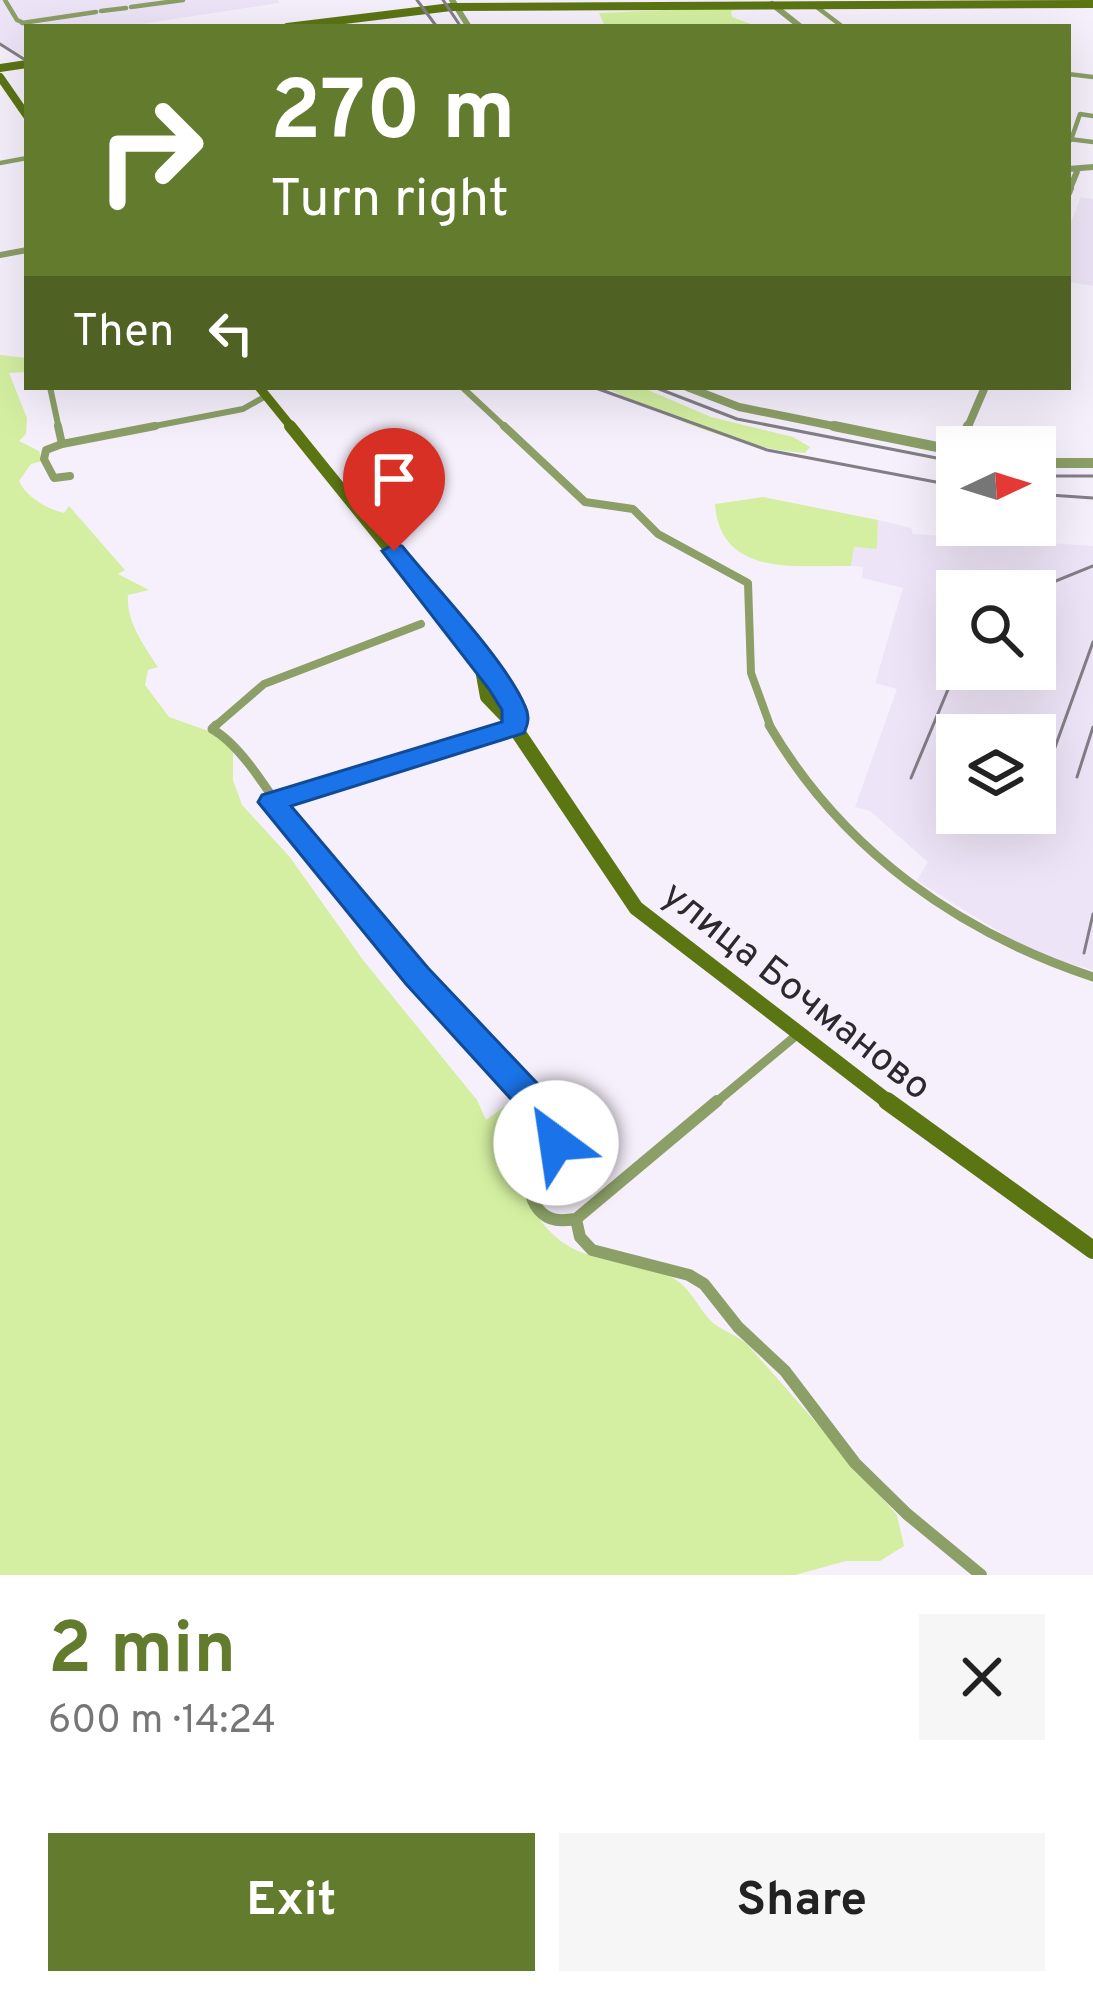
<!DOCTYPE html>
<meta charset="utf-8">
<style>
body{margin:0;font-family:Overpass,sans-serif;background:#f6f6f6;color:#222;height:100vh;display:flex;flex-direction:column;font-size:45px;white-space:nowrap}
*{box-sizing:border-box;margin:0}
p{font-size:39px;color:#767676}
.icon{flex:none;width:66px;height:66px;fill:none;stroke:currentColor;stroke-width:2;stroke-linecap:round;stroke-linejoin:round}
.map{position:relative;height:1575px;overflow:hidden}
.sheet{display:flex;flex-direction:column;background:#fff;flex:1}
.sheet>*{flex:none}
.banner{position:absolute;left:24px;top:24px;width:1047px;height:366px;border-radius:0px;box-shadow:0 12px 48px #0002;background:#637b2d;color:#fff;overflow:hidden}
.needle{width:78px;rotate:86deg}
.controls{position:absolute;left:936px;top:426px;display:grid;gap:24px}
.controls a{display:grid;place-items:center;width:120px;height:120px;border-radius:0px;background:#fff;box-shadow:0 12px 48px #0002;font-size:60px}
.pin{position:absolute;display:grid;place-items:center;width:102px;height:102px;color:#fff;margin:-123px -51px;border-radius:50% 50% 50% 0;rotate:-45deg;box-shadow:0 0 12px #0007}
.pin .icon{rotate:45deg}
.me{position:absolute;width:132px;margin:-66px;rotate:329deg;stroke-linejoin:round;filter:drop-shadow(0 0 9px #0008)}
.turn{display:flex;align-items:center;gap:42px;height:252px;padding:0 48px;font-size:54px}
.turn .icon{width:156px;height:156px;stroke-width:2.5}
.turn b{display:block;font-size:84px;line-height:102px}
.then{display:flex;align-items:center;height:114px;padding:0 48px;background:#0003;gap:24px;font-size:45px}
.round{display:grid;place-items:center;flex:none;width:126px;height:126px;border-radius:0px;background:#f6f6f6}
.headline{display:flex;align-items:center;justify-content:space-between;height:204px;padding:0 48px}
h1{font-size:72px;font-weight:700;line-height:90px;color:#637b2d}
.primary-button{display:flex;gap:24px;margin-top:auto;padding:24px 48px}
.primary-button a{flex:1;height:138px;border-radius:0px;background:#637b2d;color:#fff;font-size:48px;font-weight:700;line-height:138px;text-align:center}
.primary-button a+a{background:#f6f6f6;color:#222}
.map>svg:first-child{display:block}
.built{fill:#eee4f7;fill-rule:evenodd}
.green{fill:#d4efa1}
.lines{fill:none;stroke-linecap:round;stroke-linejoin:round}
.minor-far4{stroke:#8b9f67;stroke-width:4.5}
.minor-far3{stroke:#8b9f67;stroke-width:6}
.minor-far2{stroke:#8b9f67;stroke-width:8}
.minor-far1{stroke:#8b9f67;stroke-width:9}
.minor{stroke:#8b9f67;stroke-width:12}
.tertiary-far2{stroke:#8b9f67;stroke-width:6}
.tertiary-far1{stroke:#8b9f67;stroke-width:8}
.tertiary{stroke:#8b9f67;stroke-width:10}
.secondary-far4{stroke:#5b7513;stroke-width:8}
.secondary-far3{stroke:#5b7513;stroke-width:9}
.secondary-far2{stroke:#5b7513;stroke-width:12}
.secondary-far1{stroke:#5b7513;stroke-width:15}
.secondary{stroke:#5b7513;stroke-width:18}
.tram{stroke:#827e86;stroke-width:3}
.rail{stroke:#827e86;stroke-width:3}
.route{fill:#1a73e8;stroke:#114b97;stroke-width:3}
.labels{text-anchor:middle;stroke-width:12;stroke-linejoin:round;paint-order:stroke}
.street-label{font-size:39px;fill:#2b292d;stroke:#f6f0fc}
</style>
<div class="map">
<svg width="1093" height="1575" viewBox="0 0 1093 1575">
<rect width="100%" height="100%" fill="#f6f0fc"/>
<path class="built" d="M0 0H278L279 3 122 27H27V58L0 42Z
M1081 197 1093 199V286L1068 282V230Z
M878 520 911 528 913 534 1093 546V970L1036 954 925 886 917 880 928 862 870 811 855 807 897 689 875 683 903 588 862 578 863 567 851 566 853 547 877 548ZM957 591H1035V669H957ZM957 735H1035V813H957Z"/>
<path class="green" d="M753 6 731 11 732 17 759 27H605L599 13Z
M0 355 27 358V372L9 373 27 418 26 434 19 441 39 451 42 461 31 464 19 481C26 497 47 509 64 513L69 506 125 570 118 574 149 590 128 595C126 622 144 645 158 667L148 670 145 685 169 717 217 734 233 747V780L242 805 289 856 363 960 477 1100 486 1120 508 1104 526 1103 549 1120 556 1138C532 1168 514 1183 539 1218 579 1276 637 1250 679 1282 691 1291 699 1308 709 1319 718 1329 735 1334 747 1344L897 1515 904 1546 880 1561H846L795 1575H0Z
M604 387H641L711 417 793 437 810 447 805 453C738 449 664 415 604 387Z
M763 497 878 520 877 549 854 547 851 566C798 565 720 578 715 504Z"/>
<g class="lines">
<path class="minor-far4" d="M5 0 17 20 26 24
M814 5 843 27
M131 7 183 0
M101 11 126 8
M22 23 96 12
M1068 74 1093 77
M1069 139 1093 142
M1071 140 1080 114 1093 116
M0 163 27 158"/>
<path class="minor-far3" d="M0 255 27 250
M50 387 59 429
M462 387 507 429
M139 429 243 409 266 396"/>
<path class="minor-far2" d="M58 426 62 444 155 426
M504 426 585 502 633 509 658 534 748 583 751 673 771 728
M62 444 46 450 44 459 54 478 70 476
M213 728 264 684 421 624"/>
<path class="minor-far1" d="M216 725 212 729C248 749 282 816 309 850 381 938 459 1021 536 1104
M769 725C842 850 958 932 1093 977
M272 802 515 727
M714 1104 798 1034"/>
<path class="minor" d="M533 1101 559 1129C550 1155 515 1182 539 1210 549 1222 562 1221 576 1219L717 1101
M576 1219 580 1237 592 1250 689 1275 704 1284 738 1327 785 1371 855 1463 907 1514 981 1575"/>
<path class="tertiary-far2" d="M452 0 469 27
M772 4 801 27
M1068 169 1093 167
M1069 191 1078 169"/>
<path class="tertiary-far1" d="M1068 193 1070 188
M687 387 739 407 848 429
M967 429 985 387"/>
<path class="tertiary" d="M834 426 957 451
M959 447 968 426
M1035 463H1093"/>
<path class="secondary-far4" d="M287 27 451 7 1093 4
M0 68 27 64
M0 77 27 116"/>
<path class="secondary-far3" d="M259 387 293 429"/>
<path class="secondary-far2" d="M290 426 499 685 515 710V727
M480 664 486 697 516 728"/>
<path class="secondary-far1" d="M513 725 636 908 891 1104"/>
<path class="secondary" d="M887 1101 1093 1250"/>
<path class="tram" d="M443 0 461 27
M654 387 737 419 957 462
M1035 476H1093"/>
<path class="rail" d="M417 0 437 27
M0 44 27 61
M593 387 767 450 957 486
M1035 494 1093 498
M1031 591 1093 566
M1045 775 1093 642
M1077 777 1093 727
M911 778 957 668
M1084 953 1093 914"/>
</g>
<path class="route" d="M394 544 402 546C435 587 506 661 525 706 530 716 528 724 524 733L291 806 428 968 571 1119C577 1132 575 1141 568 1153L556 1157 545 1153 542 1133 406 984 258 802 262 795 502 722V710L489 689 382 551Z"/>
<g class="labels">
<g class="street-label">
<text transform="translate(798 989) rotate(38)" y="14">улица Бочманово</text>
</g>
</g>
</svg>
<div class="controls">
<a><svg class="needle" viewBox="-14 -14 28 28"><path d="M0-13l5 13h-10z" fill="#e53935"/><path d="M0 13l5-13h-10z" fill="#767676"/></svg></a>
<a><svg class="icon" aria-label="search" viewBox="0 0 24 24"><circle cx="10" cy="10" r="6"/><path d="M15 15l6 6"/></svg></a>
<a><svg class="icon" aria-label="layers" viewBox="0 0 24 24"><path d="M12 4l9 5-9 5-9-5zM3 14l9 5 9-5"/></svg></a>
</div>
<div class="pin" style="left:394px;top:551px;background:#d93025"><svg class="icon" aria-label="arrive" viewBox="0 0 24 24"><path d="M6 21V4h12l-3 4 3 4H6"/></svg></div>
<svg class="me" style="left:556px;top:1143px" viewBox="-20 -20 40 40"><circle r="19" fill="#fff"/><path d="M0-13L10 11 0 6-10 11z" fill="#1a73e8"/></svg>
<div class="banner">
<div class="turn"><svg class="icon" aria-label="right" viewBox="0 0 24 24"><path d="M7 20v-9h11M14 6l5 5-5 5"/></svg><div><b>270 m</b>Turn right</div></div>
<div class="then">Then<svg class="icon" aria-label="left" viewBox="0 0 24 24"><path d="M17 20v-9H6M10 6l-5 5 5 5"/></svg></div>
</div>
</div>
<section class="sheet">
<div class="headline"><div><h1>2 min</h1><p>600 m · 14:24</p></div><a class="round"><svg class="icon" aria-label="close" viewBox="0 0 24 24"><path d="M6 6l12 12M18 6L6 18"/></svg></a></div>
<div class="primary-button"><a>Exit</a><a>Share</a></div>
</section>
